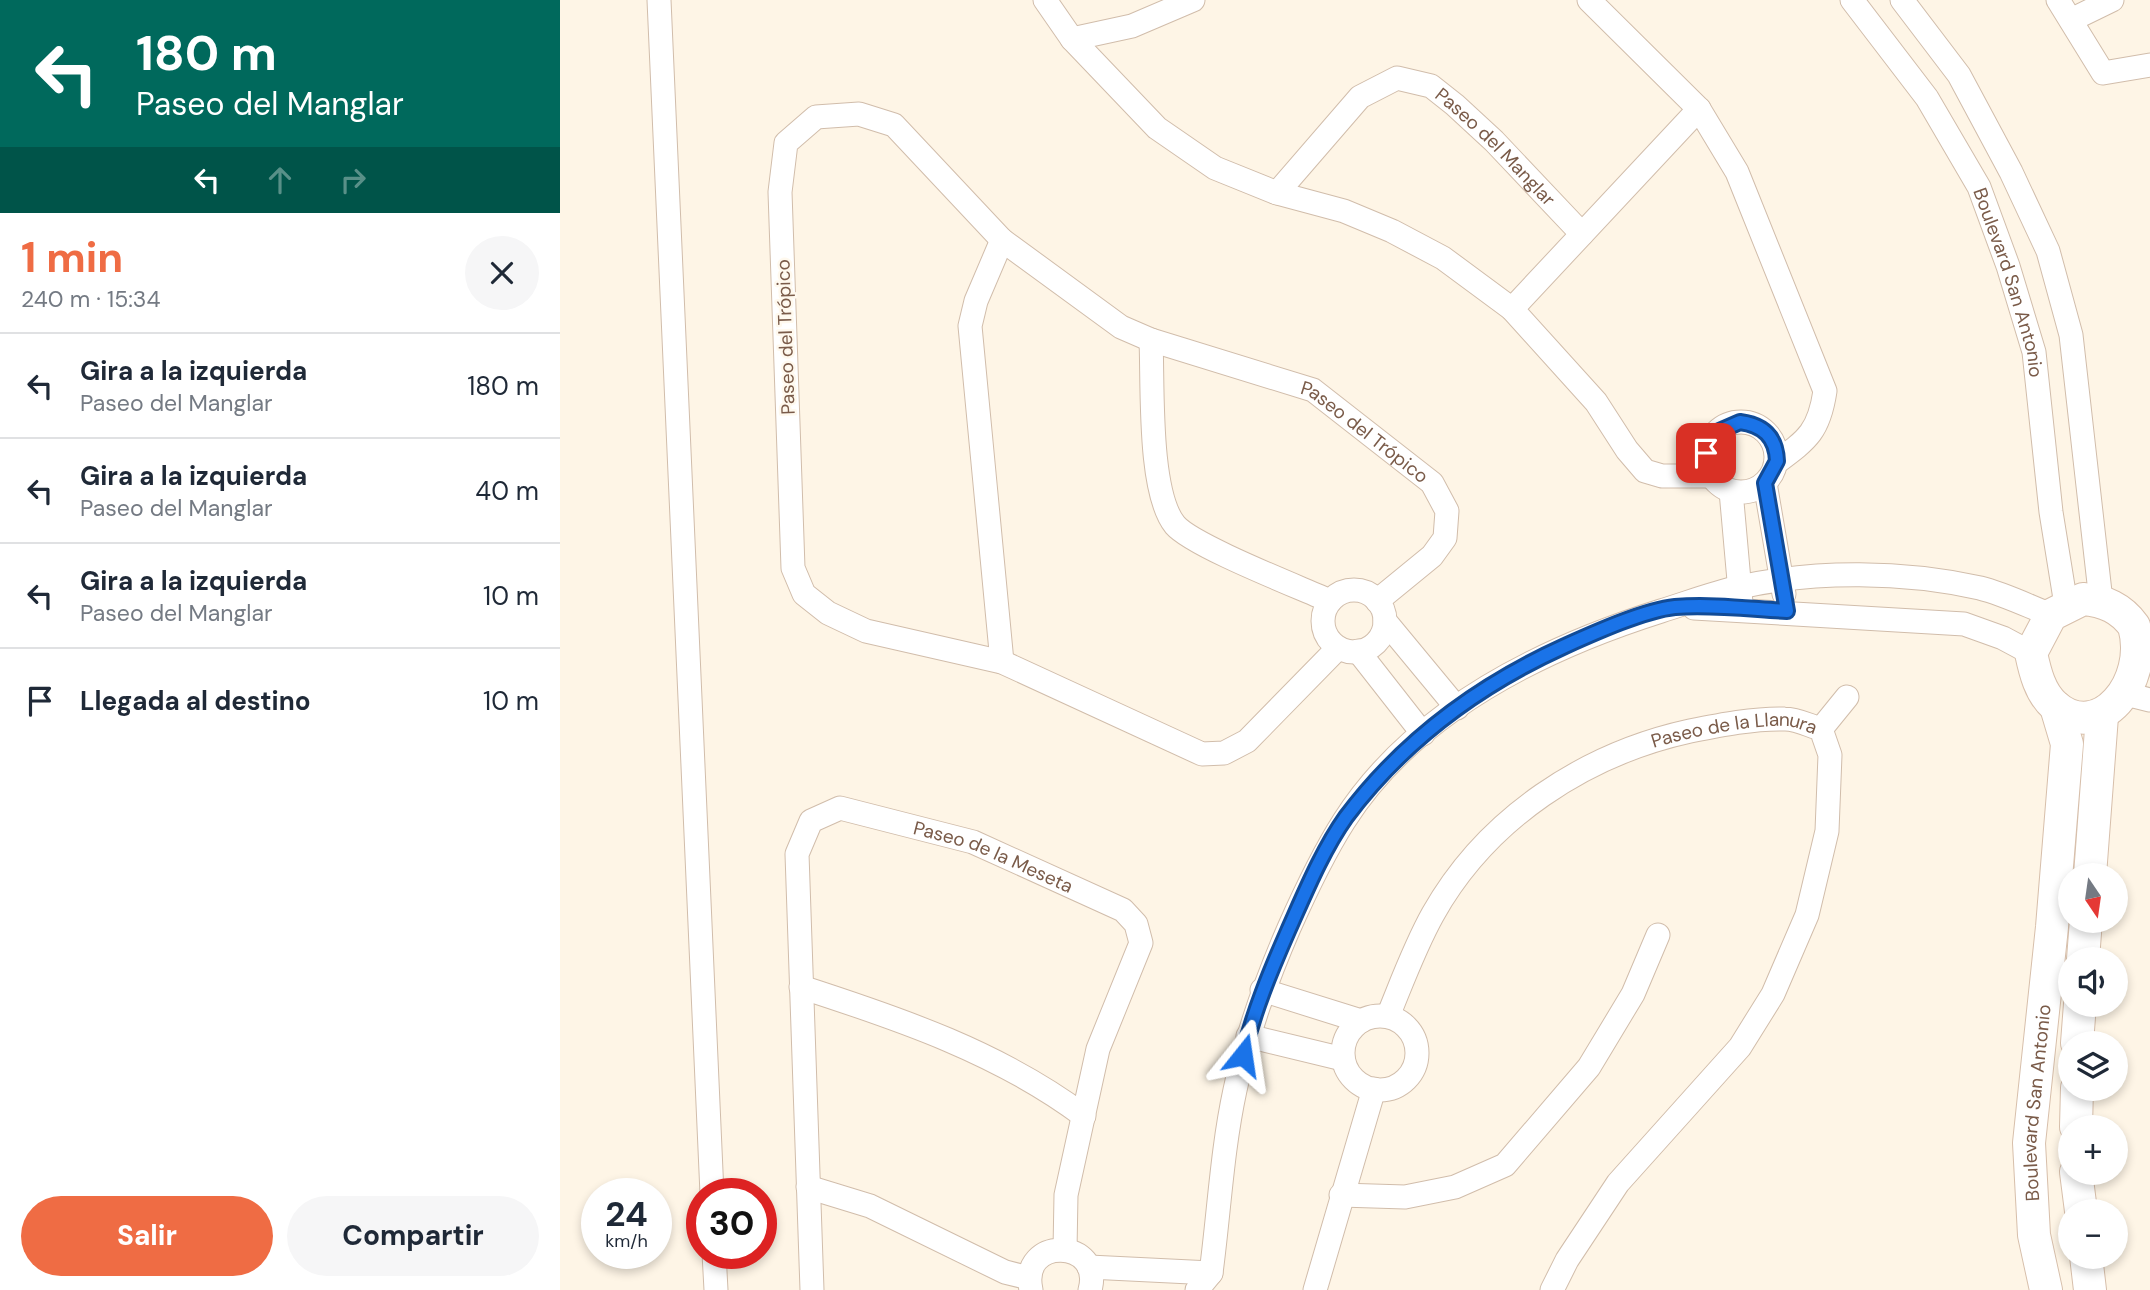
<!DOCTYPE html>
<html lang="es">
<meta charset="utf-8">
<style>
body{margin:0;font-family:"DM Sans",sans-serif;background:#f6f6f7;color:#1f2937;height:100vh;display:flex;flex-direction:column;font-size:26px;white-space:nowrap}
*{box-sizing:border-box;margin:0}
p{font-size:23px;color:#747a83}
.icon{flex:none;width:38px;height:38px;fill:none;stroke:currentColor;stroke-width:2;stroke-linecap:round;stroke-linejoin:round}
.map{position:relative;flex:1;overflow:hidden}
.details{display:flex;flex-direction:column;background:#fff;width:560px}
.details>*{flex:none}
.guide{background:#00695c;color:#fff;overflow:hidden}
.needle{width:46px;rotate:167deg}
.tools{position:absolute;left:1498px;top:863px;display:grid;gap:14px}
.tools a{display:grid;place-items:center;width:70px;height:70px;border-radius:50%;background:#fff;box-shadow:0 4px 10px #0003;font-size:35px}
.speed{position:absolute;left:21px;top:1178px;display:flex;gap:14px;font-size:35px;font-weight:700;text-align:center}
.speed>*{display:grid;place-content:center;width:91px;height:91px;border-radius:50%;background:#fff;box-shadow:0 4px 10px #0003;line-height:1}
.speed small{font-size:18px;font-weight:400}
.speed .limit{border:10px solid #d22;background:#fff;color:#111}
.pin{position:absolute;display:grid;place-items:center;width:60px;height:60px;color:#fff;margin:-30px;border-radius:14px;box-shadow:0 4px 10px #0006}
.me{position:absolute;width:77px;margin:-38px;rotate:15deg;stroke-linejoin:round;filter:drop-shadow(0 0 5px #0008)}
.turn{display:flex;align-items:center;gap:24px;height:147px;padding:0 21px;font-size:32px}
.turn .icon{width:91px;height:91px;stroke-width:2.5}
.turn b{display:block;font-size:49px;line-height:60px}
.lanes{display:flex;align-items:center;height:66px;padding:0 21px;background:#0003;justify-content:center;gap:35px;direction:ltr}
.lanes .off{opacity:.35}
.round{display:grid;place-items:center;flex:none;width:74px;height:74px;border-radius:37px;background:#f6f6f7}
.overview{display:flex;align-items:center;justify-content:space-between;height:119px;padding:0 21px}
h1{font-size:42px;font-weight:700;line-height:52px;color:#ef6c44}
.primary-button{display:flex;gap:14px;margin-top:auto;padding:14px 21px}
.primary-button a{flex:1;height:80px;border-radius:42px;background:#ef6c44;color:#fff;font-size:28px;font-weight:700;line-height:80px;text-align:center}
.primary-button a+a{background:#f6f6f7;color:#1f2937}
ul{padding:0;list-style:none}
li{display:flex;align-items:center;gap:21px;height:105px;padding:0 21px;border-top:2px solid #e0e1e3}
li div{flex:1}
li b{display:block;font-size:26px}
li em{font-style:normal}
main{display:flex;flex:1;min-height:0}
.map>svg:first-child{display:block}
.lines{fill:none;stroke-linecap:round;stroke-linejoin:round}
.street-casing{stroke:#d1bdab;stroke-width:25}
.secondary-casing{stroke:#d7bfab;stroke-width:34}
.street{stroke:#fff;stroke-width:23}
.secondary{stroke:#fff;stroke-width:32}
.route-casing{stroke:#114b97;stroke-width:18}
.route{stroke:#1a73e8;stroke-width:12}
.labels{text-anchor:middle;stroke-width:5;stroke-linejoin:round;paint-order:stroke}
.street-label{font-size:19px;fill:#7a5b49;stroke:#fff9ee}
</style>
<main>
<section class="details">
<div class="guide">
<div class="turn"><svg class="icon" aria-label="left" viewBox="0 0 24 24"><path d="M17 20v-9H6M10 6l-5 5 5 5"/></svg><div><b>180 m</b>Paseo del Manglar</div></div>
<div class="lanes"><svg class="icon" aria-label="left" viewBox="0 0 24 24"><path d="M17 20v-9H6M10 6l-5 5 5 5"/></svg><svg class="icon off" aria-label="ahead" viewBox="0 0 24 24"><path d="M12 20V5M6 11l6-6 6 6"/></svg><svg class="icon off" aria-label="right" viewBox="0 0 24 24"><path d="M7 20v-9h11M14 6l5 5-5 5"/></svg></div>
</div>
<div class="overview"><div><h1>1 min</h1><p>240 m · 15:34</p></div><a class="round"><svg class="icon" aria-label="close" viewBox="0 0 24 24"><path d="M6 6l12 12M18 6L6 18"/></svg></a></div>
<ul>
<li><svg class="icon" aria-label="left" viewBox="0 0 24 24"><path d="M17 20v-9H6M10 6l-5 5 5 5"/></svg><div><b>Gira a la izquierda</b><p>Paseo del Manglar</p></div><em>180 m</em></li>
<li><svg class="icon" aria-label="left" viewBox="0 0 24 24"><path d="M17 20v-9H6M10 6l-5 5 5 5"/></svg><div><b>Gira a la izquierda</b><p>Paseo del Manglar</p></div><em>40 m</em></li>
<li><svg class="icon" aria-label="left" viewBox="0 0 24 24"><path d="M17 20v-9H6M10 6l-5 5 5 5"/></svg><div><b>Gira a la izquierda</b><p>Paseo del Manglar</p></div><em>10 m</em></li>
<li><svg class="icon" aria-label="arrive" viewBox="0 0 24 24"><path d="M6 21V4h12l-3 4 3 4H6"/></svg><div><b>Llegada al destino</b></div><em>10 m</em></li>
</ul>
<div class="primary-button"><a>Salir</a><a>Compartir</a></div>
</section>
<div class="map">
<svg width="1590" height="1290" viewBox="0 0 1590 1290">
<rect width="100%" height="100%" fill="#fef5e6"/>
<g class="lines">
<g class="street-casing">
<g id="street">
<path d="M99 0 152 1194"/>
<path d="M485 0 512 39"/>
<path d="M633 0 572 26 512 39 597 128 655 168 717 193 784 211 832 231 883 258 952 309 1036 402 1067 450 1085 471 1102 476H1152"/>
<path d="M1029 0 1139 109 1177 172 1265 391C1259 431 1248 439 1217 462"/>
<path id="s1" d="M1292 0 1367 98 1419 187 1448 266 1474 352 1491 512 1506 605"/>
<path d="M1342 0 1399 75 1451 172 1488 251 1511 335 1541 601"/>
<path d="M1498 0 1543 73 1590 65"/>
<path d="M1511 20 1552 0"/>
<path id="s2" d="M717 193 800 97 837 78 871 86 895 105 934 141 1022 234"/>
<path d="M952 309 1139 109"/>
<path d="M591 340C593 384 588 492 615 525 633 546 739 587 770 601"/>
<circle cx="1181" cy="457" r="35"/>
<path d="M1205 483 1224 594"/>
<path d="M1171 491 1181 603"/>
<circle cx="794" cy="621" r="31"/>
<path d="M1134 608 1404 624 1443 638 1471 653"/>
<path d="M825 621 897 708"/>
<path id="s3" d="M778 648 687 741 664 753 642 754 442 662 306 631 268 613 244 594 233 568 220 192 226 143 256 117 299 114 334 125 442 240 561 327 591 340 753 390 872 483 887 511 885 538 872 556 817 601"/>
<path d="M798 651 863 734"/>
<path d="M442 662 410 326 416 301 442 240"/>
<path d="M1574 696 1590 700"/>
<path d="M1261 729 1287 697"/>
<path d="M241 987C340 1019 440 1053 524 1116"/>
<path d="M702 990 801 1021"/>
<circle cx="820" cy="1053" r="37"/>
<path id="s4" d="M828 1016C842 982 855 946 873 914 927 818 1025 754 1130 731 1160 725 1195 718 1225 719 1237 719 1250 726 1261 729L1270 755 1267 831 1247 915 1213 994 1180 1047 1058 1183 1007 1260 992 1290"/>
<path d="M688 1036 783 1059"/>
<path d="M248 1187 310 1206 445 1272 469 1278"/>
<path d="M781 1195 845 1197 895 1187 945 1165 1029 1067 1073 994 1098 935"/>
<path d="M154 1253 156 1290"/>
<path d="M529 1267 651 1273"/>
<path id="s5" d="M252 1290 237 854 251 821 280 808 413 842 563 910 576 924 581 943 538 1049 506 1195 505 1250"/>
<path d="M471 1290C459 1235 544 1239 530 1290"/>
<path d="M637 1290 651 1273C659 1213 662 1150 675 1090 687 1033 706 981 729 928 745 892 763 854 784 821 854 711 981 649 1101 611 1127 603 1153 593 1180 587 1255 570 1344 571 1420 588 1444 594 1468 606 1491 615"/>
<path d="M755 1290 814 1089"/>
</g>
</g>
<g class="secondary-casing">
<g id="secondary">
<path d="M1523 599C1545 601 1561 608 1574 626 1590 682 1539 744 1495 706 1480 693 1475 672 1471 653L1491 615Z"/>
<path d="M1530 875 1542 716"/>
<path d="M1523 959 1526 920"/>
<path d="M1517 1043 1520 1004"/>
<path d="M1516 1127 1517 1088"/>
<path d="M1516 1172 1521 1211"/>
<path d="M1526 1256 1530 1290"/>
<path id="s6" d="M1486 1290 1474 1235 1469 1143 1492 927 1507 744 1496 707"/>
</g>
</g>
<use href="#street" class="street"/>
<use href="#secondary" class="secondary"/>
</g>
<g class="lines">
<g class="route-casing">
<path id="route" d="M683 1055C694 1011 710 972 728 931 745 893 762 851 786 817 843 741 919 685 1005 646 1034 633 1085 610 1115 607 1152 604 1191 609 1227 611L1205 483 1217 461C1216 437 1203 425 1180 422L1157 432 1146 453"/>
</g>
<use href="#route" class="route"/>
</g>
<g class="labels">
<g class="street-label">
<text dy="7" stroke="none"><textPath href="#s2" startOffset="292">Paseo del Manglar</textPath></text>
<text dy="7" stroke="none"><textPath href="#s1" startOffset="327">Boulevard San Antonio</textPath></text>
<text transform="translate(225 337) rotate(-92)" y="7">Paseo del Trópico</text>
<text dy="7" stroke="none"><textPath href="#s3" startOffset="1757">Paseo del Trópico</textPath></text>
<text dy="7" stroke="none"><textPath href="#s4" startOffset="481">Paseo de la Llanura</textPath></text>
<text dy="7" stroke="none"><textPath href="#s5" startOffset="665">Paseo de la Meseta</textPath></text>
<text dy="7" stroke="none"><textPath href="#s6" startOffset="189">Boulevard San Antonio</textPath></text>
</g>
</g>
</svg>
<div class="tools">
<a><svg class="needle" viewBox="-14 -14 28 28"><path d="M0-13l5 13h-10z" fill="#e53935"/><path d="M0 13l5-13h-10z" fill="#747a83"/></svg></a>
<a><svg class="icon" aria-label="sound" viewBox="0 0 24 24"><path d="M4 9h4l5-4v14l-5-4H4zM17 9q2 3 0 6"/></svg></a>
<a><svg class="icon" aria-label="layers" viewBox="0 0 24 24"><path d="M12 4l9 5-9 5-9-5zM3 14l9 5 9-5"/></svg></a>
<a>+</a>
<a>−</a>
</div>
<div class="speed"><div>24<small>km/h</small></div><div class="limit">30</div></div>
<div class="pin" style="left:1146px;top:453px;background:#d93025"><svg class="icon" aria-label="arrive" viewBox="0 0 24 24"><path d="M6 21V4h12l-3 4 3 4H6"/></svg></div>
<svg class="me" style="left:683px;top:1055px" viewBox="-20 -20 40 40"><path d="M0-17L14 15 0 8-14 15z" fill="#1a73e8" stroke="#fff" stroke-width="4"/></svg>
</div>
</main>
